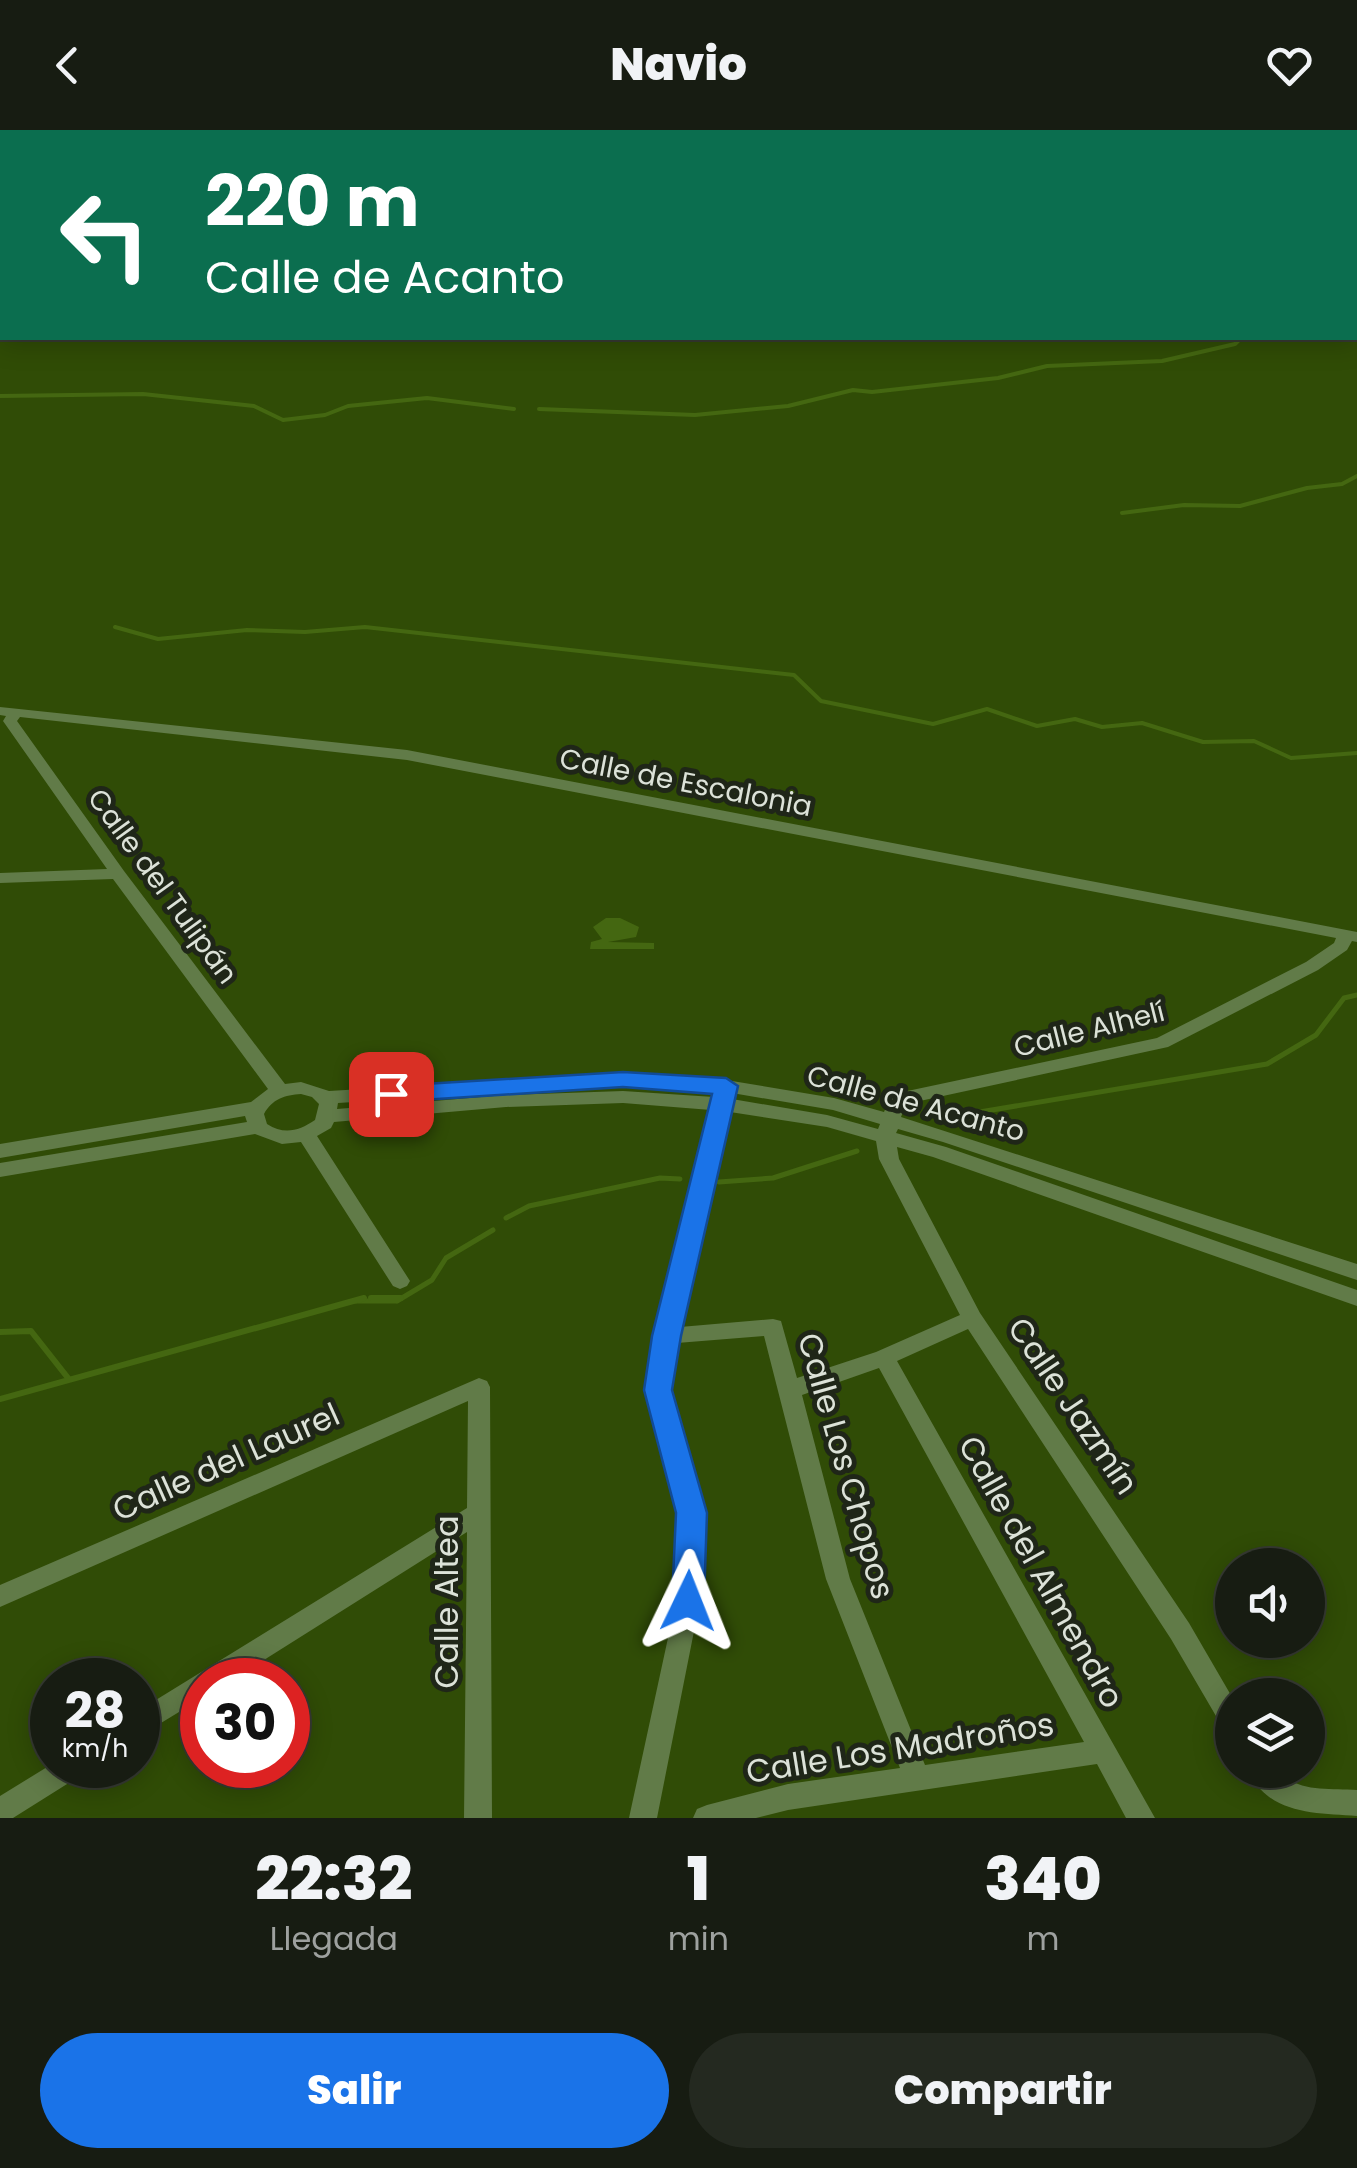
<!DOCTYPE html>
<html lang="es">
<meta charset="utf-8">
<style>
body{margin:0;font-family:Poppins,sans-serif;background:#242920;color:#f1f3f6;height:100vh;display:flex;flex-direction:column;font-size:38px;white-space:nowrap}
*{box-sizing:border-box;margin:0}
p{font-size:32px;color:#9ea19f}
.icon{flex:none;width:55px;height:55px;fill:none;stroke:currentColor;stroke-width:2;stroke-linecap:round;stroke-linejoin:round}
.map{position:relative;height:1688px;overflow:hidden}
.sheet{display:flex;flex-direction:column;background:#171c12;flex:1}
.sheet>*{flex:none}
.banner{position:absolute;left:0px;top:0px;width:1358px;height:210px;box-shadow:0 5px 25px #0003,0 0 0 2px #363a32;background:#0b6e4f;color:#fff;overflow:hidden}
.buttons{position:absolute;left:1215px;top:1418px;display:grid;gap:20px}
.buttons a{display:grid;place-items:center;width:110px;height:110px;border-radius:50%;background:#171c12;box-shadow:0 5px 25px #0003,0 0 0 2px #363a32;font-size:50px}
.speed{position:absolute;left:30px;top:1528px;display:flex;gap:20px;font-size:50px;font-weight:700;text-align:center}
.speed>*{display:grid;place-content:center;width:130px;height:130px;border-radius:50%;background:#171c12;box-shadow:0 5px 25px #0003,0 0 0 2px #363a32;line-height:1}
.speed small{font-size:25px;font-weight:400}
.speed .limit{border:15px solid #d22;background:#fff;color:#111}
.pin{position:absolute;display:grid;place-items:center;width:85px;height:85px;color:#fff;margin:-42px;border-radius:20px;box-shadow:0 5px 15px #0006}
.me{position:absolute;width:110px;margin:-55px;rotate:2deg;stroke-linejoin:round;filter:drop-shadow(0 0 8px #0008)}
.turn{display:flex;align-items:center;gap:35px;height:210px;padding:0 40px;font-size:45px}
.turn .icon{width:130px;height:130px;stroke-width:2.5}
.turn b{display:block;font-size:70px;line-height:85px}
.eta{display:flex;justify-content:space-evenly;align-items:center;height:170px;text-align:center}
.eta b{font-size:60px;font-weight:800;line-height:70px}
.action{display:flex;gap:20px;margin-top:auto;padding:20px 40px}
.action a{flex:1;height:115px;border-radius:60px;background:#1a73e8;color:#fff;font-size:40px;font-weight:800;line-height:115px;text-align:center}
.action a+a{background:#242920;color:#f1f3f6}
header{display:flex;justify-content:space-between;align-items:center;height:130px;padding:0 40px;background:#171c12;font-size:45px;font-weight:800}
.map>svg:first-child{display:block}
.green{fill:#304c06;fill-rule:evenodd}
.water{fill:#446711}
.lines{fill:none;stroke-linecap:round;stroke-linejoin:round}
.stream-far2{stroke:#446711;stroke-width:4}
.stream-far1{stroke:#446711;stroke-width:5}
.stream{stroke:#446711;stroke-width:6}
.minor{fill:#617b48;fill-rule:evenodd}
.rail-casing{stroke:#878d82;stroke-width:5}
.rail{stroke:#1f2618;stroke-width:2.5;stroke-dasharray:8;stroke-linecap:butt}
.route{fill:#1a73e8;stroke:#114b97;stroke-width:2.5}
.labels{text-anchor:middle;stroke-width:10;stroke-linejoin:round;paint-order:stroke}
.street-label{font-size:28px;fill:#dce2d8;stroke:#1f2618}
.near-street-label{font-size:32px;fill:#dce2d8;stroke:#1f2618}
</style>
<header><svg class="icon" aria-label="back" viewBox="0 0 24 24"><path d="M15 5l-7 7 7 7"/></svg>Navio<svg class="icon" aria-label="heart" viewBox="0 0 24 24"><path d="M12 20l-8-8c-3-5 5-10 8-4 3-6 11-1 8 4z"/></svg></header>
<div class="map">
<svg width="1357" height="1688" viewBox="0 0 1357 1688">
<rect width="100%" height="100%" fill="#1f2618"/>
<path class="green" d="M0 0H1357V1688H0ZM2 2H1355V208H2ZM1232 1435H1308V1510H1232ZM52 1550H138V1635H52ZM202 1550H288V1635H202ZM1232 1565H1308V1640H1232Z"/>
<path class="water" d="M606 788H620L639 797 636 807 608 812 654 813V819H590L591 812 602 809 593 797Z"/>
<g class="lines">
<path class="stream-far2" d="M0 266 143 264 254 276 283 290 325 285 348 276 427 268 514 279
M539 279 695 285 788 276 853 260 872 262 998 248 1047 236 1162 231 1235 214 1241 208
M1122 383 1184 375 1240 376 1307 358 1342 354 1357 346
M115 497 158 509 247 500 305 502 365 497 794 545 821 571 933 594 987 579 1037 596 1075 589 1102 597 1142 593 1203 612 1254 611 1291 628 1357 623"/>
<path class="stream-far1" d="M950 987 1267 934 1316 905 1344 868 1357 865
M719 1052 773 1048 857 1021
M506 1088 529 1076 660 1048 680 1049
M354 1171H397
M397 1171 432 1150 446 1128 493 1100"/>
<path class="stream" d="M371 1168H401
M0 1202 31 1201 68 1248
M0 1269 364 1168"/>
<path class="minor" d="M0 577 407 620 1357 802V812L1352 811 1347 820 1318 840 1168 917 906 974 901 987 1357 1134V1150L943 1012 898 999 896 1003 946 1017 1357 1160V1176L933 1027 897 1017 899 1029 980 1183 1189 1493 1232 1567V1602L1223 1598 1171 1509 968 1199 897 1231 1155 1688H1126L1097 1634 788 1680 756 1688H693L697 1679 707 1675 788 1654 900 1638 826 1449 764 1206 677 1213 669 1259 703 1383 700 1471 657 1688H629L676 1471 679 1383 647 1259 656 1206 711 980 623 973 506 977 334 992 331 998 317 1006 410 1151 407 1156 400 1159 393 1156 301 1012 282 1014 255 1004 0 1047V1033L247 992 245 986 0 1028V1014L251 972 268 959 113 749 0 753V743L107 739 3 591 6 586 0 585ZM20 587 407 630 1336 808 1334 813 1306 832 1157 908 898 963 891 965 884 982 834 968 726 950 623 943 329 961 301 952 285 954 124 741 17 591ZM623 955 717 962 714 967 623 961 506 965 337 979 338 973ZM732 963 833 980 880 994 878 999 827 985 732 969ZM301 964 312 967 319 974 315 990C299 1001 284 1005 267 994L264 984C272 969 285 965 301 964ZM730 982 827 997 876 1011 879 1029 960 1185 876 1222 797 1248 781 1191 773 1189 680 1197ZM879 1238 1084 1612 925 1635 850 1449 802 1265Z
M479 1248 487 1251 490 1257 492 1688H464L467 1402 232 1550H202V1568L138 1607V1581L467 1378 468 1271 0 1477V1455Z
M52 1634 87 1635 83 1644 13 1688H0V1666Z
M1248 1640H1277C1298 1663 1328 1658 1357 1660V1686C1315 1683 1268 1685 1248 1640Z"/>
<g class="rail-casing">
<path id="rail" d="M487 2 513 0"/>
</g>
<use href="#rail" class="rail"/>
</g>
<path class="route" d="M623 942 726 948 738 956 681 1206 672 1260 707 1383 704 1471 699 1481 688 1485 676 1481 672 1471 676 1383 644 1260 652 1206 712 964 623 957 391 972 379 964 391 956Z"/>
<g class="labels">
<g class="street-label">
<text transform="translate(686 652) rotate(11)" y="10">Calle de Escalonia</text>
<text transform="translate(163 756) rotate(54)" y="10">Calle del Tulipán</text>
<text transform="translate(1089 899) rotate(-14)" y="10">Calle Alhelí</text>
<text transform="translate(916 973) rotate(15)" y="10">Calle de Acanto</text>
</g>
<g class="near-street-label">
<text transform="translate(1073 1276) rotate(56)" y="11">Calle Jazmín</text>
<text transform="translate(226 1332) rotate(-24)" y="11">Calle del Laurel</text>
<text transform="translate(846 1336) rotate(74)" y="11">Calle Los Chopos</text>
<text transform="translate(1041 1442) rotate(61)" y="11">Calle del Almendro</text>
<text transform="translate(447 1472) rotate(-90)" y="11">Calle Altea</text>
<text transform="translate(900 1618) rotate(-9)" y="11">Calle Los Madroños</text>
</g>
</g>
</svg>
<div class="buttons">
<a><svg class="icon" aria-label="sound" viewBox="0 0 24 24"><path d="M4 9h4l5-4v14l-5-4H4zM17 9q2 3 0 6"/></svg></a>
<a><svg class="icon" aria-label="layers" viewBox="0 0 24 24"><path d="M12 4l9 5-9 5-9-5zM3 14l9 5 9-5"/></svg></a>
</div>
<div class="speed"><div>28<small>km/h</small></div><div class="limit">30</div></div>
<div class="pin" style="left:391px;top:964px;background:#d93025"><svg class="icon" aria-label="arrive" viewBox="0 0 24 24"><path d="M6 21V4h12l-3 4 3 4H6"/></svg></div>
<svg class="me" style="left:688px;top:1471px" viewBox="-20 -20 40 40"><path d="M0-17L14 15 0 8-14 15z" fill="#1a73e8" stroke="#fff" stroke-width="4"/></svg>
<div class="banner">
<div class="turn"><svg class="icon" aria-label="left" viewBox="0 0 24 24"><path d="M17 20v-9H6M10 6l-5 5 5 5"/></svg><div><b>220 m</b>Calle de Acanto</div></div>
</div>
</div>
<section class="sheet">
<div class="eta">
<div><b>22:32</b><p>Llegada</p></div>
<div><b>1</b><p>min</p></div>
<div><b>340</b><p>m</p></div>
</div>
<div class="action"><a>Salir</a><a>Compartir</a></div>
</section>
